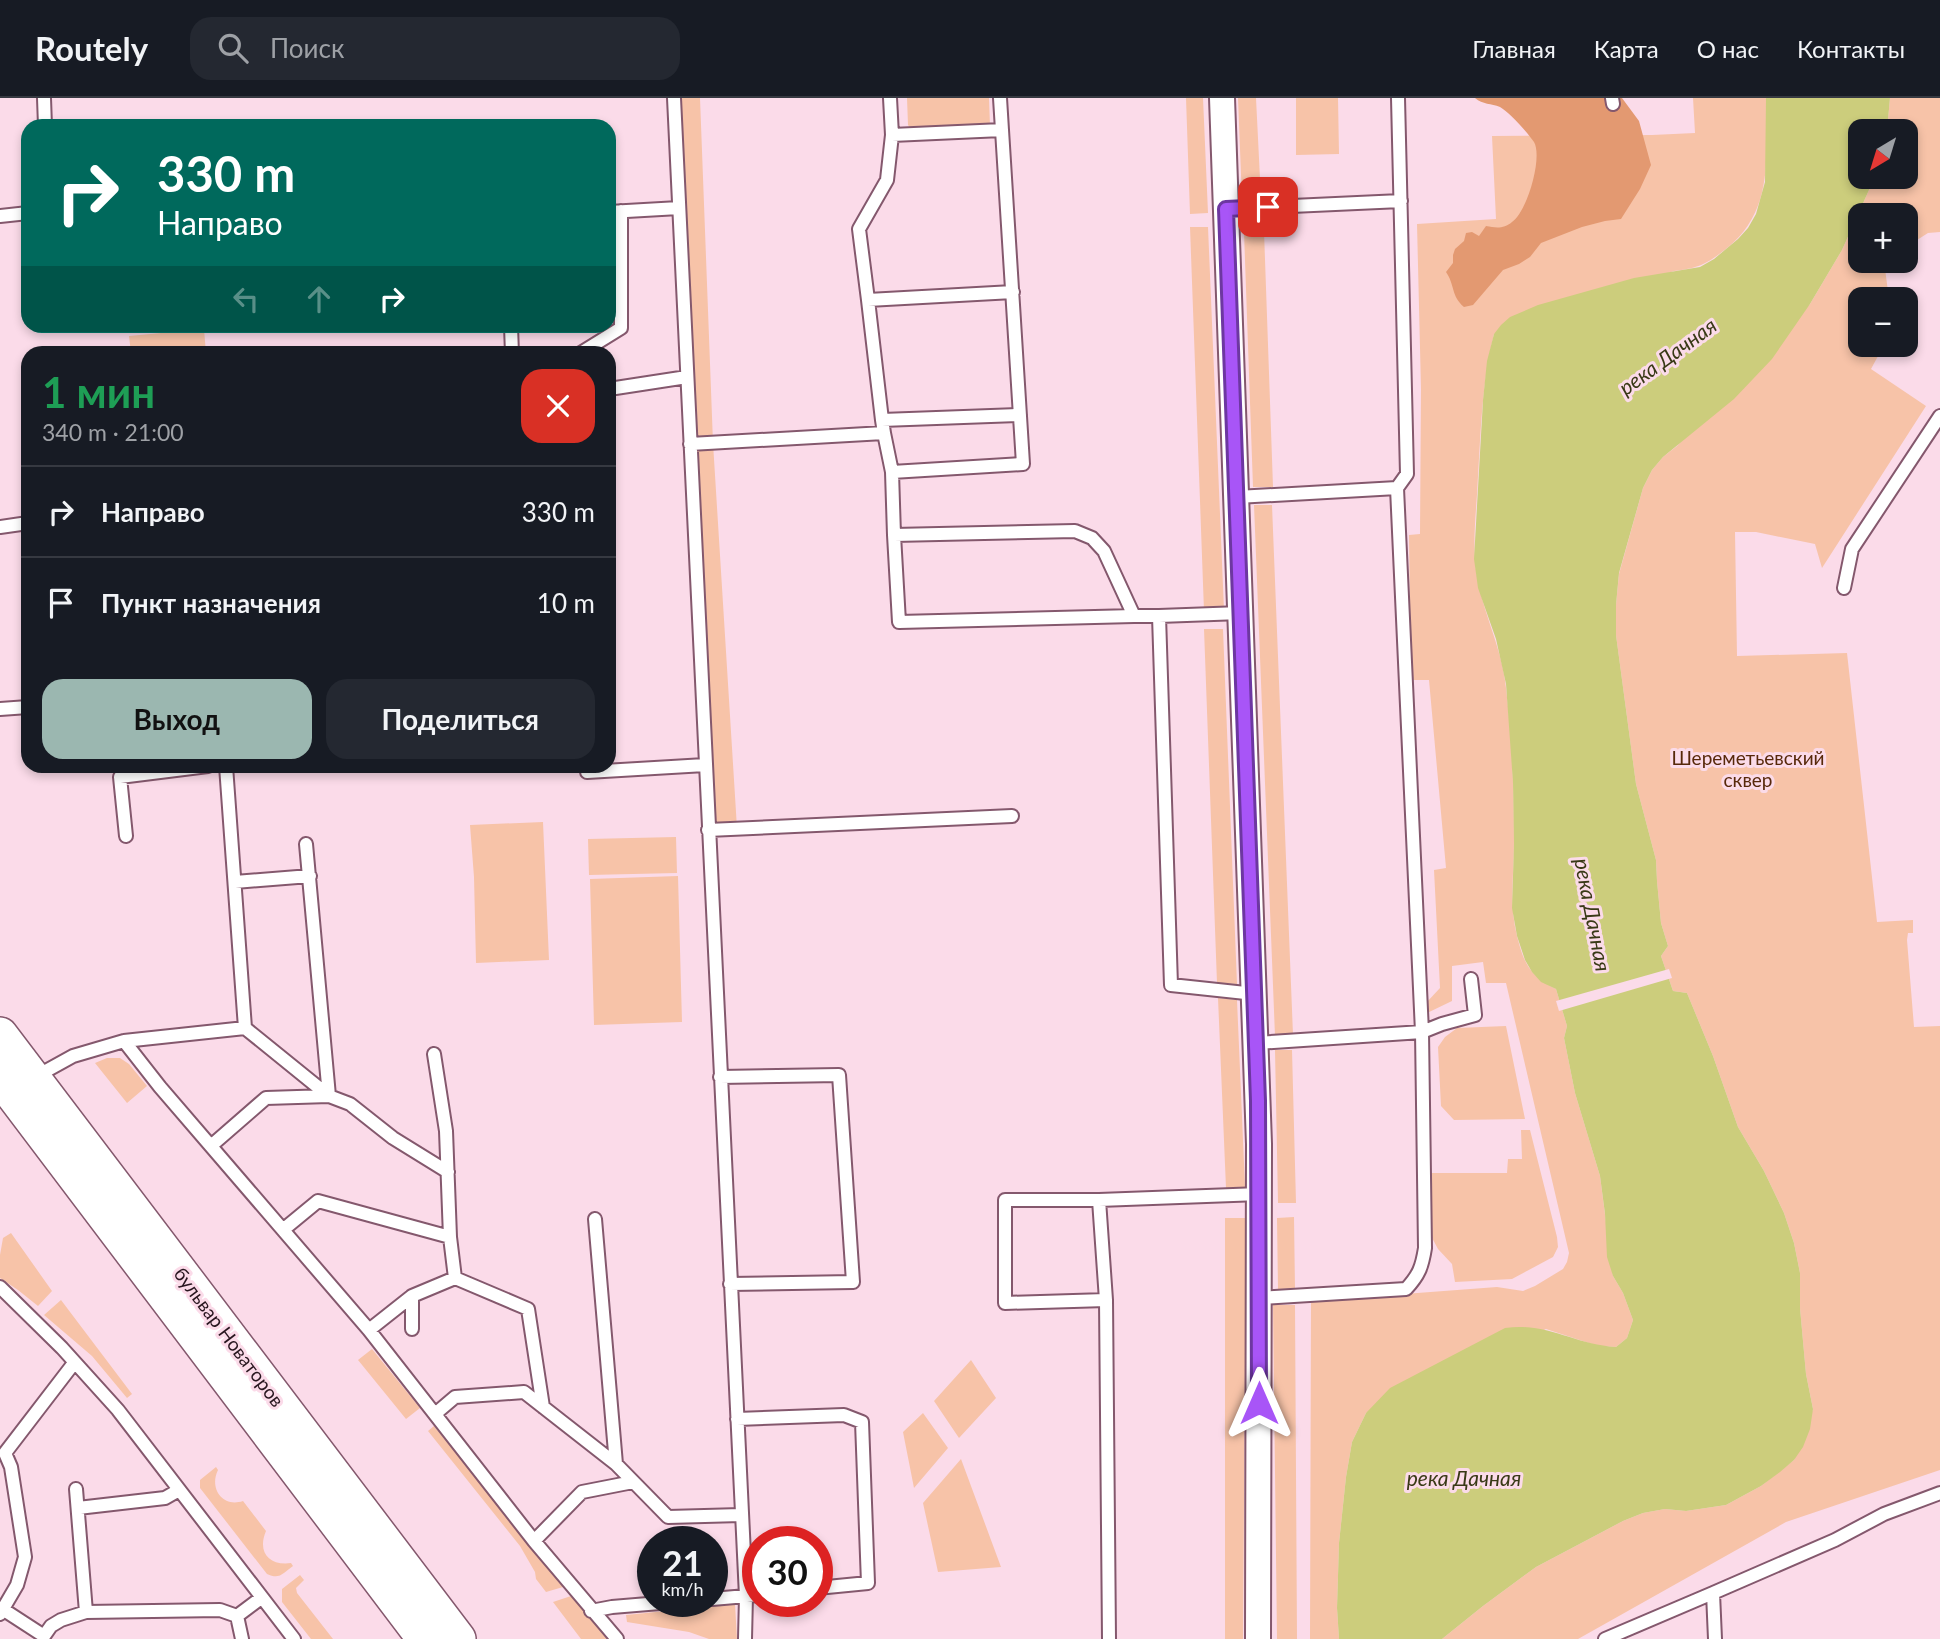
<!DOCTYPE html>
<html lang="ru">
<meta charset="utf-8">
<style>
body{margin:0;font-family:Lato,sans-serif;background:#242831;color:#f1f3f6;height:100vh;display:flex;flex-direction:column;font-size:26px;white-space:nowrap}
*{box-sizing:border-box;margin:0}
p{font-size:23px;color:#9ea1a6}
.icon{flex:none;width:38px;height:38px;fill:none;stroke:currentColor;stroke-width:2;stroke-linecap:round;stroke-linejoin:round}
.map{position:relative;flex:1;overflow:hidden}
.drawer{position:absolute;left:21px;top:248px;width:595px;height:427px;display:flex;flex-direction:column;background:#171b24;border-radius:21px;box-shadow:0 4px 10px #0003}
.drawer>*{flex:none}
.guide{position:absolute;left:21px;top:21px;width:595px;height:214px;border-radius:21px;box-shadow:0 4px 10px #0003;background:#00695c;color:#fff;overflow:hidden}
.needle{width:46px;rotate:218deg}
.tools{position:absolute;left:1848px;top:21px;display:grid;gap:14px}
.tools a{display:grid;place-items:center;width:70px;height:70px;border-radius:14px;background:#171b24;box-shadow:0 4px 10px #0003;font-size:35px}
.speed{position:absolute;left:637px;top:1428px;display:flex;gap:14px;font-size:35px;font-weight:700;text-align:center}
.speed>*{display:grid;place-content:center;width:91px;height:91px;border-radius:50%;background:#171b24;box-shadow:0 4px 10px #0003;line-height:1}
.speed small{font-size:18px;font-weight:400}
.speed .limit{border:10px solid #d22;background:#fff;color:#111}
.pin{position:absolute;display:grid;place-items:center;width:60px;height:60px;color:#fff;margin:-30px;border-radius:14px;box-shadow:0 4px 10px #0006}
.me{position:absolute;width:77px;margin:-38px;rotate:0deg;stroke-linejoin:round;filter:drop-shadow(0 0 5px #0008)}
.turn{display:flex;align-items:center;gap:24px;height:147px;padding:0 21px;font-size:32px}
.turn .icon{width:91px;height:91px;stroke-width:2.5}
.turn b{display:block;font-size:49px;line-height:60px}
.lanes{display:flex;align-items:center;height:66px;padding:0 21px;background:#0003;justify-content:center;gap:35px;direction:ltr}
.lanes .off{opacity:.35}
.round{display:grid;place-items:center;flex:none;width:74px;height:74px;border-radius:21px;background:#242831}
.head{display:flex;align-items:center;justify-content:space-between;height:119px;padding:0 21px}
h1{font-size:42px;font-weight:700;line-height:52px;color:#1e9e55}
.button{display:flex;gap:14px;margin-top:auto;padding:14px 21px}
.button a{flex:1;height:80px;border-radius:21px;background:#9bb7b0;color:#111;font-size:28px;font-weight:700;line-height:80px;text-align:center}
.button a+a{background:#242831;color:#f1f3f6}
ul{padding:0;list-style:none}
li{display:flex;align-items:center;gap:21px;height:91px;padding:0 21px;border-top:2px solid #363941}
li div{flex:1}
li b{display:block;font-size:26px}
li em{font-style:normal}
header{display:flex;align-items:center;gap:42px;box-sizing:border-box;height:98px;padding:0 35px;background:#171b24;border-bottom:2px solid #363941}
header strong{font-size:33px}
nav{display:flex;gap:38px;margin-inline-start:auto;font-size:24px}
.search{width:490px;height:63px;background:#242831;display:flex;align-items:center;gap:18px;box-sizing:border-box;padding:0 24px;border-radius:21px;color:#9ea1a6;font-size:26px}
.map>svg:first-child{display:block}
.green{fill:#f7c3a8}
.forest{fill:#e39971}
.water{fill:#cccd7c}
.pier{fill:#fbdbe9}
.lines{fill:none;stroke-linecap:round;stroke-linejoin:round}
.lane-casing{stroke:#84586d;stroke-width:16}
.street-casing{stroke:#84586d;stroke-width:28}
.secondary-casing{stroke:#84586d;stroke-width:38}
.lane{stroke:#fff;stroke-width:12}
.street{stroke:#fff;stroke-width:24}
.secondary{stroke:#fff;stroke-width:35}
.route-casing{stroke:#6d37a1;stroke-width:18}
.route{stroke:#a855f7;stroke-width:12}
.labels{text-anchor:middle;stroke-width:6;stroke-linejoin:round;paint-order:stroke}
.park-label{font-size:19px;fill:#57280a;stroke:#fbdbe9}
.street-label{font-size:19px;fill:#28161f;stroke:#fbdbe9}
.water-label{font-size:21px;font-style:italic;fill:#393916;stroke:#fbdbe9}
</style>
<header>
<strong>Routely</strong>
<div class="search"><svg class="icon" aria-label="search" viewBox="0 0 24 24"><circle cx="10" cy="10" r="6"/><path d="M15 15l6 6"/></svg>Поиск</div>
<nav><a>Главная</a><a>Карта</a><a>О нас</a><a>Контакты</a></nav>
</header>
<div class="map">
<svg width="1940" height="1541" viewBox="0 0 1940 1541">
<rect width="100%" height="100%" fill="#fbdbe9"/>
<path class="green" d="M674 0H700L713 345 737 730 708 732Z
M907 0H989L990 28 911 31 908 27Z
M1186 0H1203L1208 115 1190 116Z
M1238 0H1256L1261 101 1242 102Z
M1296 0H1338L1339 56 1296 57Z
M1693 0H1766C1766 55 1775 112 1727 150 1707 166 1699 170 1674 173L1494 236C1482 283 1481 330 1478 378 1477 406 1473 435 1475 462 1478 507 1502 546 1506 590 1512 641 1514 692 1514 744 1514 775 1509 807 1517 838 1524 866 1530 878 1556 891L1567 928 1564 940 1575 995 1600 1078 1613 1178 1623 1195 1633 1222 1627 1240 1616 1249 1598 1248 1546 1231 1366 1315 1352 1344 1346 1379 1339 1445 1337 1510 1339 1541H1310L1311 1203 1497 1189 1523 1193 1535 1188 1563 1171 1567 1164 1569 1155 1506 885H1486L1483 864 1452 868V903L1425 916 1426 905 1440 890 1434 772 1446 770 1429 582H1411L1409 437 1420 436 1421 291 1417 126 1496 121 1492 38 1652 37 1695 35Z
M1890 0H1940V134L1928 135 1906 149V117H1860V163H1884L1889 201H1860V247H1884L1871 271 1926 308 1822 470 1815 446 1756 434H1735L1737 558 1847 555 1877 824 1913 822V835H1908L1907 842 1914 929 1940 928V1372L1786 1424 1578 1541H1442L1483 1508 1536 1469 1623 1423 1643 1415 1665 1411 1686 1413 1726 1407 1761 1388 1794 1362 1813 1311 1806 1276 1800 1210V1175L1794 1145 1784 1115 1764 1073 1738 1029 1713 958 1687 895 1673 893 1661 858 1668 848 1661 825 1657 783 1656 762 1636 686 1616 537V507L1619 476 1643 390 1652 372 1663 359 1677 348 1810 206 1842 152 1869 92 1874 79H1906V33H1887Z
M1190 129H1208L1224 512 1204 513Z
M1264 133 1273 389H1253L1244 134Z
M204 231 206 255H131L129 238Z
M1254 407H1272L1293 937 1275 938Z
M1204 531H1223L1237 886 1217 885Z
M543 724 549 862 476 865 474 779 470 727Z
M676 739 677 775 589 777 588 741Z
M678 778 682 924 594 927 590 781Z
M1218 900 1237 902 1245 1089 1226 1090Z
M1506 928 1525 1021 1454 1022 1441 1008 1438 949 1445 939 1457 930Z
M1275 952H1292L1296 1105H1278Z
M107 960H120L129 966 147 988 127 1005 95 965Z
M1521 1032H1530L1557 1139 1558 1149 1553 1159 1512 1181 1455 1184 1452 1166 1438 1151 1430 1136 1431 1075H1507L1508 1061H1522Z
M1294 1119 1295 1191H1278L1277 1120Z
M1225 1120H1246L1243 1541H1225Z
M11 1135 52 1193 38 1208 18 1192 0 1180V1157L3 1140Z
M61 1202 132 1296 127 1300 92 1258 44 1217Z
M1273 1207H1295L1297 1541H1277Z
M372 1251 420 1310 406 1321 358 1262Z
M971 1262 996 1300 959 1340 934 1303Z
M923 1315 948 1350 914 1390 903 1334Z
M434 1328 563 1489 546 1494 536 1481 535 1474 520 1448 428 1333Z
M961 1361 1001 1469 938 1474 923 1405Z
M216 1369 218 1372C209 1390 222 1410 243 1403L266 1433C257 1454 269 1468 291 1465L293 1468C283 1475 280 1482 267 1476L200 1390V1382Z
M300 1477 304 1482 296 1490 297 1495 333 1541H311L282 1504V1491Z
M571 1498 607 1541H581L553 1504Z
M735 1506 737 1541H709L689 1534 627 1524 626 1517Z"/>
<path class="forest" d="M1475 0H1622L1639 23 1651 67 1640 91 1621 121 1605 123 1582 129 1541 145 1530 159 1519 166 1503 172 1473 207 1464 209C1451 198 1455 187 1446 174L1453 165V157L1455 151 1464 143 1466 135 1472 134 1479 138 1486 128C1496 130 1504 131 1512 124 1527 114 1543 59 1534 44 1528 35 1509 14 1500 9 1491 5 1483 7 1475 0Z"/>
<path class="water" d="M1766 0H1890L1887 33H1860V79H1874L1869 92 1842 152 1810 206 1772 261 1734 301 1663 359 1652 372 1643 390 1619 475 1616 507V537L1636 686 1656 762 1657 783 1661 825 1668 848 1661 858 1673 893 1687 895 1713 958 1738 1029 1764 1073 1784 1115 1794 1145 1800 1175V1210L1806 1276 1813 1311 1810 1331 1803 1349 1794 1362 1780 1374 1761 1388 1726 1407 1686 1413 1665 1411 1643 1415 1623 1423 1536 1469 1483 1508 1442 1541H1339L1337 1510 1339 1445 1346 1379 1352 1344 1366 1315 1390 1290 1505 1230C1549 1224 1574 1247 1616 1249L1627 1240 1633 1222 1623 1195 1613 1178 1607 1159 1605 1116 1600 1078 1575 995 1564 940 1567 928 1556 891 1541 884 1532 874 1525 862 1517 838 1512 810 1514 745 1513 685 1506 586 1496 541 1478 490 1474 461 1483 302 1487 263 1494 236 1501 227 1510 219 1538 207 1634 180 1700 169 1714 161 1738 141 1748 130 1756 116 1765 84Z"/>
<path class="pier" d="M1669 871 1672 880 1559 913 1556 903Z"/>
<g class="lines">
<g class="lane-casing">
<path id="lane" d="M44 0 45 28
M674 0 746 1498 745 1541
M890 0 892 37 1002 32 1000 0
M1612 0 1613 6
M892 37 887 82 859 131 868 202 1013 194
M1226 111 1401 103
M609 114 679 110
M0 118 28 115
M868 202 882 322
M511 228 512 256
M579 256 621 230V113
M609 291 687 279
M884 335 882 322 1020 317
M690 346 884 335 892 374 894 437 1075 433 1092 440 1104 453 1134 518H1159
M892 374 1023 366 1002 32
M1397 390 1407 376 1398 0
M1237 399 1397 390 1422 934 1257 945
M0 429 28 425
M894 437 899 524 1134 518
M1844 490 1852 451 1940 318
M1241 515 1159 518 1171 887 1255 896
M0 611 28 609
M226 668 245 930
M587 674 705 667
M708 732 1012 718
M126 738 120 679 208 668
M235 784 310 778
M124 943 245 930 329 998 306 746
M434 956 446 1033 450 1139 455 1180 528 1211 543 1309
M35 979 73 958 124 943 160 989 369 1232 534 1443 617 1541
M720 979 839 977 853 1184 730 1186
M212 1047 266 1000 329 998 350 1006 393 1040 448 1074
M1099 1102H1005V1205L1106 1202
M595 1121 616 1366 668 1419 741 1417
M284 1131 318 1103 450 1139
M0 1189 62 1250 118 1312 294 1541
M1260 1200 1406 1191C1419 1177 1422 1169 1425 1150L1422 934 1442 926 1475 917 1471 881
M412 1231V1198L455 1180
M369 1232 412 1198
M435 1316 455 1299 524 1294 616 1366
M737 1321 844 1317 862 1324 868 1485 817 1490
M76 1391 86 1514
M78 1410 165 1400 179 1392
M534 1443 582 1394 633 1384
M1713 1495 1835 1442 1884 1416 1940 1395
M712 1501 758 1497
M4 1512 44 1538
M591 1513 612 1509 684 1503
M0 1516 17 1487 25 1459 11 1369 5 1355 74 1265
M237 1518 242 1541
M43 1541 44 1538 51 1528 61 1522 86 1514 220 1512 237 1518 261 1500
M1109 1541 1106 1202 1099 1102 1260 1096
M1605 1541 1713 1495 1715 1541"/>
</g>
<g class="street-casing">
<path id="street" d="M1222 0 1259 1046 1258 1541"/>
</g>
<g class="secondary-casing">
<path id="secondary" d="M0 937 458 1541
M0 979 425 1541"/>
</g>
<use href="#lane" class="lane"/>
<use href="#street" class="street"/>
<use href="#secondary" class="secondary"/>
</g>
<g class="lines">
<g class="route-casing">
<path id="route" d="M1259 1305 1258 1003 1226 111 1268 109"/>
</g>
<use href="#route" class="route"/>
</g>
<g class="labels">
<g class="park-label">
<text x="1748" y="667">Шереметьевский<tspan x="1748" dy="22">сквер</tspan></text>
</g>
<g class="street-label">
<text transform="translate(229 1239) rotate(53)" y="7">бульвар Новаторов</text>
</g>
<g class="water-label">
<text transform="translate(1668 259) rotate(-36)" y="7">река Дачная</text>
<text transform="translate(1592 817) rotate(79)" y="7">река Дачная</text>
<text x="1464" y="1388">река Дачная</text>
</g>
</g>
</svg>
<div class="tools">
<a><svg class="needle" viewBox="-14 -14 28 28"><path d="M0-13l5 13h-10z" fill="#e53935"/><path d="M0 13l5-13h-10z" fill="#9ea1a6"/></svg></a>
<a>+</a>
<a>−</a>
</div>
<div class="speed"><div>21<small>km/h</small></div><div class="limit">30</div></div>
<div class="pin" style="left:1268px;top:109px;background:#d93025"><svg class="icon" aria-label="arrive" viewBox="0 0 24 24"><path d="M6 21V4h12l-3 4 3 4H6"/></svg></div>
<svg class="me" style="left:1259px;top:1305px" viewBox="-20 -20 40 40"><path d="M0-17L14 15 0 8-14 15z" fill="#a855f7" stroke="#fff" stroke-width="4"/></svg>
<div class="guide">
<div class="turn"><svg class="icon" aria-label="right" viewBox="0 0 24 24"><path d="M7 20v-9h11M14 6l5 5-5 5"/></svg><div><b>330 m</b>Направо</div></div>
<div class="lanes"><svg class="icon off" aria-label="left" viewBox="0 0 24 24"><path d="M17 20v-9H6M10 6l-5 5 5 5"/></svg><svg class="icon off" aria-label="ahead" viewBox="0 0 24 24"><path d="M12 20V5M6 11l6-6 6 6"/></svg><svg class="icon" aria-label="right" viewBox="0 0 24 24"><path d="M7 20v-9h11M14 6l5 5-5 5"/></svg></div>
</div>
<section class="drawer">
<div class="head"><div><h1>1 мин</h1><p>340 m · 21:00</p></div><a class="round" style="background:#d93025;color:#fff"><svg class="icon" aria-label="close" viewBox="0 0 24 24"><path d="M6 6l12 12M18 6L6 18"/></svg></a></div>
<ul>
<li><svg class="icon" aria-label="right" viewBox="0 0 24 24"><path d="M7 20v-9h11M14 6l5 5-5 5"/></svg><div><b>Направо</b></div><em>330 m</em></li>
<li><svg class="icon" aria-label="arrive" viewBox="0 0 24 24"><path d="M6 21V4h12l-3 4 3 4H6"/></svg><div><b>Пункт назначения</b></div><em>10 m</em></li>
</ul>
<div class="button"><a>Выход</a><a>Поделиться</a></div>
</section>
</div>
